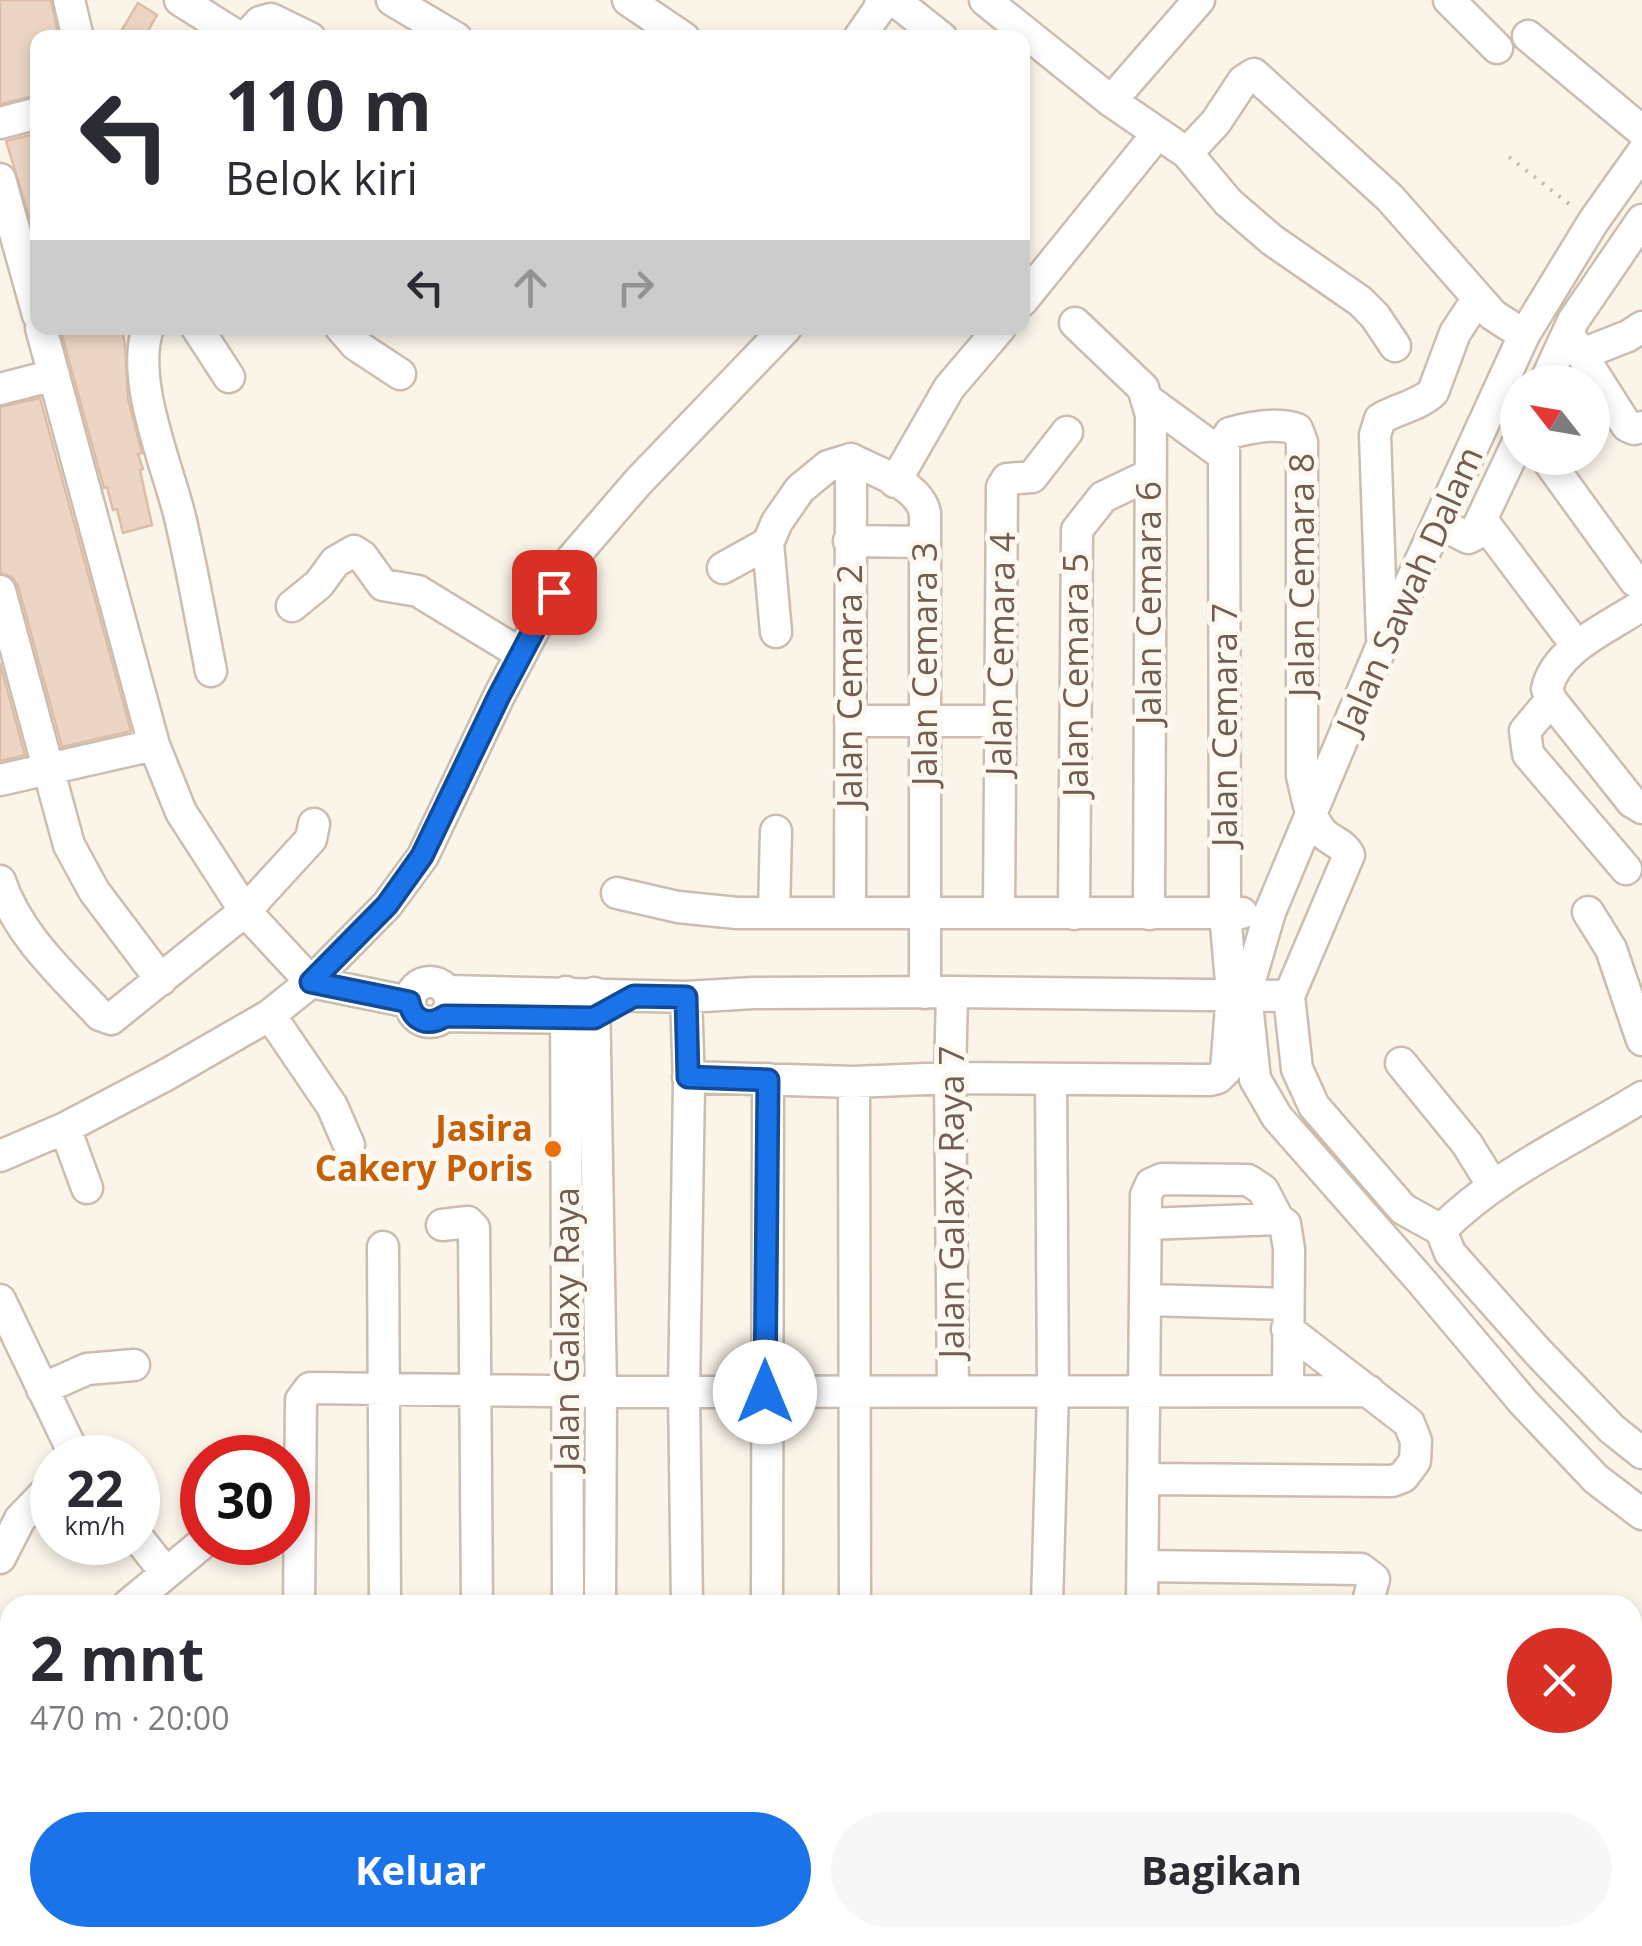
<!DOCTYPE html>
<html lang="id">
<meta charset="utf-8">
<style>
body{margin:0;font-family:"Open Sans",sans-serif;background:#f7f7f7;color:#2b2b33;height:100vh;display:flex;flex-direction:column;font-size:38px;white-space:nowrap}
*{box-sizing:border-box;margin:0}
p{font-size:32px;color:#7c7c81}
.icon{flex:none;width:55px;height:55px;fill:none;stroke:currentColor;stroke-width:2;stroke-linecap:round;stroke-linejoin:round}
.map{position:relative;flex:1;overflow:hidden}
.sheet{position:absolute;left:0px;top:1595px;width:1642px;height:352px;display:flex;flex-direction:column;background:#fff;border-radius:30px 30px 0 0;box-shadow:0 5px 15px #0003}
.sheet>*{flex:none}
.guide{position:absolute;left:30px;top:30px;width:1000px;height:305px;border-radius:20px;box-shadow:0 5px 15px #0003;background:#fff;color:#2b2b33;overflow:hidden}
.needle{width:65px;rotate:301deg}
.fabs{position:absolute;left:1500px;top:365px;display:grid;gap:20px}
.fabs a{display:grid;place-items:center;width:110px;height:110px;border-radius:50%;background:#fff;box-shadow:0 5px 15px #0003;font-size:50px}
.speed{position:absolute;left:30px;top:1435px;display:flex;gap:20px;font-size:50px;font-weight:700;text-align:center}
.speed>*{display:grid;place-content:center;width:130px;height:130px;border-radius:50%;background:#fff;box-shadow:0 5px 15px #0003;line-height:1}
.speed small{font-size:25px;font-weight:400}
.speed .limit{border:15px solid #d22;background:#fff;color:#111}
.pin{position:absolute;display:grid;place-items:center;width:85px;height:85px;color:#fff;margin:-42px;border-radius:20px;box-shadow:0 5px 15px #0006}
.me{position:absolute;width:110px;margin:-55px;rotate:0deg;stroke-linejoin:round;filter:drop-shadow(0 0 8px #0008)}
.turn{display:flex;align-items:center;gap:35px;height:210px;padding:0 30px;font-size:45px}
.turn .icon{width:130px;height:130px;stroke-width:2.5}
.turn b{display:block;font-size:70px;line-height:85px}
.lanes{display:flex;align-items:center;height:95px;padding:0 30px;background:#0003;justify-content:center;gap:50px;direction:ltr}
.lanes .off{opacity:.35}
.round{display:grid;place-items:center;flex:none;width:105px;height:105px;border-radius:52px;background:#f7f7f7}
.head{display:flex;align-items:center;justify-content:space-between;height:170px;padding:0 30px}
h1{font-size:60px;font-weight:700;line-height:75px}
.action{display:flex;gap:20px;margin-top:auto;padding:20px 30px}
.action a{flex:1;height:115px;border-radius:60px;background:#1a73e8;color:#fff;font-size:40px;font-weight:700;line-height:115px;text-align:center}
.action a+a{background:#f7f7f7;color:#2b2b33}
.map>svg:first-child{display:block}
.building{fill:#ecd5c4;stroke:#ddbda6;stroke-width:2.5}
.lines{fill:none;stroke-linecap:round;stroke-linejoin:round}
.minor-casing{stroke:#cbbdb0;stroke-width:35}
.path{stroke:#d1b9a7;stroke-width:4;stroke-dasharray:2.5 8;stroke-linecap:butt}
.minor{stroke:#fff;stroke-width:30}
.route-casing{stroke:#114b97;stroke-width:25}
.route{stroke:#1a73e8;stroke-width:18}
.food-dot{fill:#e8710a;stroke:#fdf8f0;stroke-width:4}
.labels{text-anchor:middle;stroke-width:10;stroke-linejoin:round;paint-order:stroke}
.street-label{font-size:35px;fill:#725d50;stroke:#fdf8f0}
.food-label{font-size:35px;font-weight:bold;fill:#c56008;stroke:#fdf8f0;text-anchor:end}
</style>
<div class="map">
<svg width="1642" height="1946" viewBox="0 0 1642 1946">
<rect width="100%" height="100%" fill="#faf4e9"/>
<path class="building" d="M0 0H51L59 38H38V54L31 56 38 79V95L0 104Z
M138 3 157 15 144 38H117Z
M38 133V243H37L6 141Z
M60 328H121L125 344 128 399 142 453 138 454 143 469 140 470 152 525 123 533 117 509 113 510 107 487 104 488Z
M40 398 131 731 62 747 18 586 12 577 0 573V407Z
M0 663 25 755 0 761Z"/>
<g class="lines">
<g class="minor-casing">
<path id="minor" d="M69 0 78 38
M180 0 240 38
M392 0 456 38
M628 0 684 38
M985 0 1111 101 1187 153 1228 202 1272 240 1360 301 1375 316 1395 346
M1449 0 1497 48
M881 3H898L942 38
M1528 36 1642 131
M245 38 260 22 271 19 310 38
M859 38 879 9 881 0
M1111 101 1199 0
M0 123 38 113
M1187 153 1216 122 1243 81 1254 74 1390 198 1493 315 1524 335
M1642 153 1593 222 1524 335 1382 645 1311 814 1270 912 1246 994 1255 1079 1277 1117 1423 1283 1524 1403 1596 1479 1642 1514
M0 179 38 315
M1022 301 1158 133
M1075 323 1143 388 1151 415 1149 914
M41 328 154 745 181 812 245 911 311 982 409 1002
M148 328C130 380 167 464 180 517 192 568 201 620 211 671
M197 328 229 377
M341 328 356 345 400 374
M1568 333 1627 426 1634 429 1642 427
M1582 354 1628 336 1642 327
M1545 382 1573 321 1642 220
M0 389 54 375
M1148 400 1223 455
M1546 458 1635 581
M851 459C875 472 919 484 925 513V993
M895 482 949 388 1000 328
M1482 520 1567 633
M1439 523 1468 538 1474 535 1518 442
M849 541 925 542
M768 543 776 632
M723 568 768 543 777 522 800 489 828 466 851 459
M0 591 69 845 94 891 161 980
M1642 605C1610 627 1556 648 1547 689L1551 700 1632 802 1642 808
M292 606 319 584 335 562 354 551 362 556 383 585 418 591 521 654
M1382 637 1375 435 1380 419C1396 409 1420 405 1433 392L1455 333 1478 298
M1551 700 1525 731 1528 754 1626 869
M850 721H999
M0 780 154 745
M0 881C18 935 62 974 100 1015L111 1019 245 911 311 839 314 824
M617 893 678 907 737 913H1242
M1588 912 1611 949 1642 1040
M774 913 776 831
M850 913 851 459
M999 913 1002 487 1007 479 1032 477 1067 432
M1074 914 1077 530 1103 497 1149 475
M410 1002a20 20 0 1 1 40 0a20 20 0 1 1-40 0Z
M448 991 686 997 754 993 952 992 1289 996
M566 992 568 1605
M952 992 950 1078 953 1391
M594 993 601 1391 600 1605
M686 997 689 1084 684 1392 687 1605
M270 1015 332 1106 349 1145
M445 1016 582 1018
M1401 1063 1467 1144 1493 1186
M688 1077 854 1082 950 1078 1210 1080 1218 1078 1226 1070 1232 994 1225 913 1224 442 1230 433C1251 427 1276 422 1297 429L1302 442V776C1307 795 1309 818 1323 833 1332 842 1343 843 1349 855L1289 996 1297 1069 1314 1106 1403 1209 1441 1230 1450 1253 1538 1352 1612 1429 1642 1453
M854 1082 855 1605
M65 1128 87 1188
M0 1156 65 1128 164 1076 270 1015 311 982 387 905 423 856 499 696 570 561 638 482 786 328
M1146 1224 1278 1219 1285 1224 1289 1249 1288 1390
M442 1225 468 1222 474 1228 477 1605
M1441 1230C1497 1173 1575 1139 1642 1097
M383 1247 385 1605
M0 1300 76 1458
M1146 1300 1287 1304
M42 1389 87 1369 134 1365
M1144 1479 1392 1481 1403 1477 1415 1461 1416 1441 1409 1423 1287 1329
M138 1538 166 1573
M0 1558 20 1519 52 1486
M1143 1566 1361 1569 1374 1579 1367 1605
M128 1605 204 1542
M299 1605 301 1400 310 1388 636 1392 1369 1391
M767 1605 768 1079
M1047 1605 1053 1390 1051 1080
M1142 1605 1146 1195 1151 1184 1162 1179 1248 1180 1263 1190 1278 1219
M1632 1832 1642 1840
M0 1863 10 1854
M70 1938 77 1946
M601 1938V1946
M771 1938 772 1946
M1269 1938 1285 1946
M1525 1938 1526 1946
M136 1946 148 1938
M563 1946V1938
M686 1946V1938
M858 1946V1938
M953 1946V1938
M1077 1946 1083 1938
M1391 1946 1396 1938
M1625 1946 1642 1938"/>
</g>
<path class="path" d="M1509 157 1573 207"/>
<use href="#minor" class="minor"/>
</g>
<g class="lines">
<g class="route-casing">
<path id="route" d="M554 592 499 696 422 856 387 905 311 982 409 1002C413 1021 428 1027 445 1016L594 1018 634 996 686 997 688 1077 768 1080 765 1392"/>
</g>
<use href="#route" class="route"/>
</g>
<circle class="food-dot" cx="553" cy="1149" r="10"/>
<g class="labels">
<g class="street-label">
<text transform="translate(1302 575) rotate(-90)" y="12">Jalan Cemara 8</text>
<text transform="translate(1410 590) rotate(-66)" y="12">Jalan Sawah Dalam</text>
<text transform="translate(1149 603) rotate(-90)" y="12">Jalan Cemara 6</text>
<text transform="translate(1001 654) rotate(-89)" y="12">Jalan Cemara 4</text>
<text transform="translate(925 664) rotate(-90)" y="12">Jalan Cemara 3</text>
<text transform="translate(1076 675) rotate(-90)" y="12">Jalan Cemara 5</text>
<text transform="translate(850 686) rotate(-90)" y="12">Jalan Cemara 2</text>
<text transform="translate(1225 725) rotate(-90)" y="12">Jalan Cemara 7</text>
<text transform="translate(952 1202) rotate(-90)" y="12">Jalan Galaxy Raya 7</text>
<text transform="translate(567 1329) rotate(-90)" y="12">Jalan Galaxy Raya</text>
</g>
<g class="food-label">
<text x="533" y="1141">Jasira<tspan x="533" dy="40">Cakery Poris</tspan></text>
</g>
</g>
</svg>
<div class="fabs">
<a><svg class="needle" viewBox="-14 -14 28 28"><path d="M0-13l5 13h-10z" fill="#e53935"/><path d="M0 13l5-13h-10z" fill="#7c7c81"/></svg></a>
</div>
<div class="speed"><div>22<small>km/h</small></div><div class="limit">30</div></div>
<div class="pin" style="left:554px;top:592px;background:#d93025"><svg class="icon" aria-label="arrive" viewBox="0 0 24 24"><path d="M6 21V4h12l-3 4 3 4H6"/></svg></div>
<svg class="me" style="left:765px;top:1392px" viewBox="-20 -20 40 40"><circle r="19" fill="#fff"/><path d="M0-13L10 11 0 6-10 11z" fill="#1a73e8"/></svg>
<div class="guide">
<div class="turn"><svg class="icon" aria-label="left" viewBox="0 0 24 24"><path d="M17 20v-9H6M10 6l-5 5 5 5"/></svg><div><b>110 m</b>Belok kiri</div></div>
<div class="lanes"><svg class="icon" aria-label="left" viewBox="0 0 24 24"><path d="M17 20v-9H6M10 6l-5 5 5 5"/></svg><svg class="icon off" aria-label="ahead" viewBox="0 0 24 24"><path d="M12 20V5M6 11l6-6 6 6"/></svg><svg class="icon off" aria-label="right" viewBox="0 0 24 24"><path d="M7 20v-9h11M14 6l5 5-5 5"/></svg></div>
</div>
<section class="sheet">
<div class="head"><div><h1>2 mnt</h1><p>470 m · 20:00</p></div><a class="round" style="background:#d93025;color:#fff"><svg class="icon" aria-label="close" viewBox="0 0 24 24"><path d="M6 6l12 12M18 6L6 18"/></svg></a></div>
<div class="action"><a>Keluar</a><a>Bagikan</a></div>
</section>
</div>
